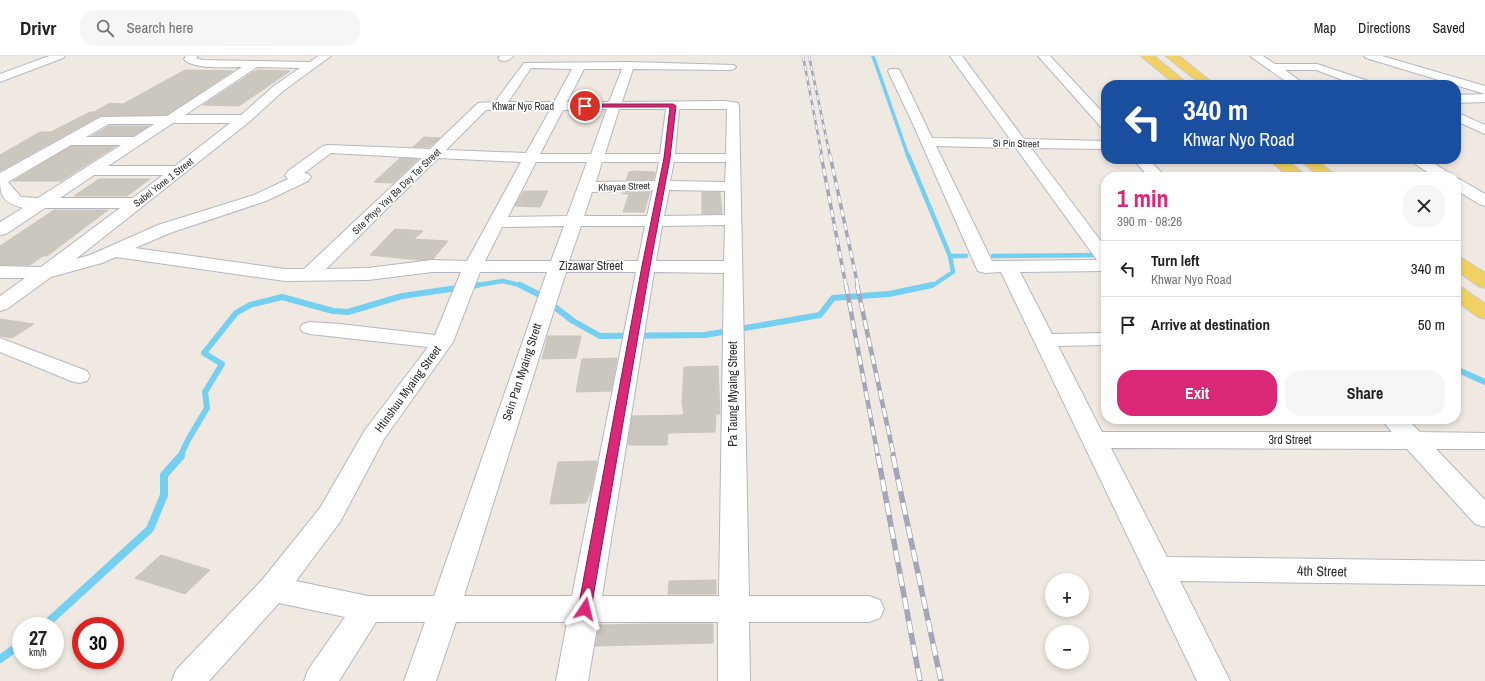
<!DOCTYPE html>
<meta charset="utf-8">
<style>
body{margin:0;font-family:"Archivo Narrow",sans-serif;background:#f6f6f6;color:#202124;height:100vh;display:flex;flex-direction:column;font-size:15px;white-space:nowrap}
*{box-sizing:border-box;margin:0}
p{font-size:13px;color:#757577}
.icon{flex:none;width:22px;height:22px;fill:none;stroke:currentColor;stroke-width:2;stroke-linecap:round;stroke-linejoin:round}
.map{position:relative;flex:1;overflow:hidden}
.sheet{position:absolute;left:1101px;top:116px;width:360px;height:252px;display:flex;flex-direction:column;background:#fff;border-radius:16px;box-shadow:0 2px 6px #0003}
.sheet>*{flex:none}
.top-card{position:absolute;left:1101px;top:24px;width:360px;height:84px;border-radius:16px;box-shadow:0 2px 6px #0003;background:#1a4fa0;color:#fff;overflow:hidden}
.tools{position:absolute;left:1045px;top:517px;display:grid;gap:8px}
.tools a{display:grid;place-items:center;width:44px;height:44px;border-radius:50%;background:#fff;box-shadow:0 2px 6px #0003;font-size:20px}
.speed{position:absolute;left:12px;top:561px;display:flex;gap:8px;font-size:20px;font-weight:700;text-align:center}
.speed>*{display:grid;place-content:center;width:52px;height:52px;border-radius:50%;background:#fff;box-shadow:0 2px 6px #0003;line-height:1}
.speed small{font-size:10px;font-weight:400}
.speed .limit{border:6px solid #d22;background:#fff;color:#111}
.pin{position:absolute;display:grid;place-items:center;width:34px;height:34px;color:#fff;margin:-17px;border:2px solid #fff;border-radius:50%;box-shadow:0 1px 4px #0007}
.me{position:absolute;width:44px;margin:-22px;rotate:10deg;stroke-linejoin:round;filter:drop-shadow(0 0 3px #0008)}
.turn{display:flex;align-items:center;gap:14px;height:84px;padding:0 16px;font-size:18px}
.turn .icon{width:52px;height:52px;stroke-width:2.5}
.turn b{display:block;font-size:28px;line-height:34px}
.round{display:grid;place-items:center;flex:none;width:42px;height:42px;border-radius:16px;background:#f6f6f6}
.headline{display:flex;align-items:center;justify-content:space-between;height:68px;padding:0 16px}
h1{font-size:24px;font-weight:800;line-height:30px;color:#db2777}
.primary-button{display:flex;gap:8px;margin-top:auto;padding:8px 16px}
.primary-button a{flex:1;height:46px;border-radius:16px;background:#db2777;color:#fff;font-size:16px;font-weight:800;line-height:46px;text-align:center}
.primary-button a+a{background:#f6f6f6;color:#202124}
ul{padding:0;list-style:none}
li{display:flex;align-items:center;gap:12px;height:56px;padding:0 16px;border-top:1px solid #e0e0e0}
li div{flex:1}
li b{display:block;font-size:15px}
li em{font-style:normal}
header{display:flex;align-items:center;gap:24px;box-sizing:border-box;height:56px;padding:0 20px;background:#fff;border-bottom:1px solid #e0e0e0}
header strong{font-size:19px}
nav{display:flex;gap:22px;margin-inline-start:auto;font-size:14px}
.search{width:280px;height:36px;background:#f6f6f6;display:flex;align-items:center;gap:10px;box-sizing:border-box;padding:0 14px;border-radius:16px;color:#757577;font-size:15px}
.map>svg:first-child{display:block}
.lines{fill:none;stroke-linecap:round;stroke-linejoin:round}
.stream-far3{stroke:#75cff0;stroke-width:3.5}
.stream-far2{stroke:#75cff0;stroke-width:4.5}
.stream-far1{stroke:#75cff0;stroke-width:6}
.stream{stroke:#75cff0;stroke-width:8}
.building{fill:#cbc7bf;stroke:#cbc5ba}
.minor-casing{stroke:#b4b7c1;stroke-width:2}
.major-casing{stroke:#c9c9c9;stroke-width:2}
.minor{fill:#fff;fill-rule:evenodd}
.major{fill:#f2d163;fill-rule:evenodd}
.rail-far3-casing{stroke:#a3a6b8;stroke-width:2.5}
.rail-far2-casing{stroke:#a3a6b8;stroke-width:3.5}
.rail-far1-casing{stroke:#a3a6b8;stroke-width:4.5}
.rail-casing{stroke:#a3a6b8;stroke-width:5.5}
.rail-far3{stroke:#fff;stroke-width:1.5;stroke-dasharray:5;stroke-linecap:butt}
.rail-far2{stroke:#fff;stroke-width:2.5;stroke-dasharray:7;stroke-linecap:butt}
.rail-far1{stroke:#fff;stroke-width:3;stroke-dasharray:9;stroke-linecap:butt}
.rail{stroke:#fff;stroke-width:4;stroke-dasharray:12;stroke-linecap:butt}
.route{fill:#db2777;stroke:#8e194d}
.labels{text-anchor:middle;stroke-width:3.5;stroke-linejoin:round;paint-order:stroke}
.far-street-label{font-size:10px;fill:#2e2e2e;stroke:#fff}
.street-label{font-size:12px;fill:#2e2e2e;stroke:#fff}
.near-street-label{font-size:14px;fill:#2e2e2e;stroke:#fff}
</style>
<header>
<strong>Drivr</strong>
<div class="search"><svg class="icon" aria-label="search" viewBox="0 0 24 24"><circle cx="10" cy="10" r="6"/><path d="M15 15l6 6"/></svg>Search here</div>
<nav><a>Map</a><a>Directions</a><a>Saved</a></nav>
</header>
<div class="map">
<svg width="1485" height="625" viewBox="0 0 1485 625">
<rect width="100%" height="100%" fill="#efe9e1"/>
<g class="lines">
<path class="stream-far3" d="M873 0 908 100"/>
<path class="stream-far2" d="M908 99 950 200 953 216 935 228 927 230
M950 200H966
M993 200 1106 199
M472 230 503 225 523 230"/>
<path class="stream-far1" d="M520 229 538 238 573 265 600 280 705 279 820 259 833 242 889 238 932 229
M1456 313 1485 326
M180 401 188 384 207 352 205 336 222 308 204 297 236 257 250 249 282 241 333 255 348 256 402 240 478 229"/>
<path class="stream" d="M44 570 150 473 164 439V419L181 400
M0 603 21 588"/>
</g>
<path class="building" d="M185 14 233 15 167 59 100 60 0 115V99L40 76H51L90 56H94L110 47 123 48Z
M259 14 290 15 239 50 203 49 253 16Z
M109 70H149L134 80H92Z
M424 81 440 82 429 91H413Z
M71 90H116L61 125H13Z
M400 102 418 103 393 127 374 126Z
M633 115 655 116 653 124H626L629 116Z
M99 123H150L127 140H74Z
M524 135H548L540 151 515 150Z
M650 136 644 156H623L629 138H622V137Z
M702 136H720L722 158H702Z
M54 154H108L47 200H43L30 209H0V190Z
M395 173 423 175 414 183 448 185 433 203 419 204 370 199Z
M0 263 34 268 12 282 0 280Z
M548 280H581L576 302 542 303Z
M617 302 611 335 576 336 582 303Z
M718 310 720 358H716L715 376 668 377 667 389H628L632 360 684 359 682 347 684 311Z
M597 405 591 435 586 447 550 448 558 406Z
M161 499 210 514 185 538 135 522Z
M716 524V538H668L669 525Z
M649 568H713V587L595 590 599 569Z"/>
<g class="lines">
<g class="minor-casing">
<path id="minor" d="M49 0H65L63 2 0 26V18Z
M186 0H198L196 2 202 4 310 6 318 0H331L283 35 249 66 76 203 90 199 158 169 254 139 288 123 285 120 288 115 323 90 328 89 430 93 478 47 495 46 524 7 629 6 734 9 736 11 734 13 730 14 633 13 622 46 725 45 738 47 739 50 749 540H869L880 544 884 553 880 562 869 566H749L750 625H718V566H598L588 625H556L567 566H456L436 625H404L425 566H376L339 625H304L308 614 345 561 279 547 209 625H172L176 614 262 524 320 452 365 374 428 291 310 278 303 276 300 272 303 268 310 266 340 268 435 279 461 216H432L368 224 285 225 116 201 102 207 51 221 7 253 0 255V240L25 222H0V210L41 211 120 152H45L6 178 0 179V166L23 152C0 146 0 138 0 117L101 61 167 60 242 11C229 11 193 14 184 3ZM257 11 300 12 275 29 241 59H185ZM531 12 572 13 554 46H508ZM584 13H622L609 46H567ZM607 53 591 98H540L563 54ZM619 53H666L660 98H605ZM679 53H727L726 98H675ZM486 54H550L526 97 446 94ZM173 67H230L175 110H108ZM109 68H154L134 81H86ZM71 89H121L38 142 21 141 8 126ZM331 97 422 102 304 213H285L135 192 170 177 266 145 308 125 311 121 308 118 304 117ZM438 102 521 106 467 205 432 204 368 212 326 213ZM536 106H587L567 160 508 161ZM602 106H659L655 125 596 126ZM674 106H726L725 126 670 125ZM94 119H163L133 142H60ZM653 134 647 160H584L592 136ZM669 134 725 135V159L664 160ZM725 169 724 205H656L662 170ZM564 170 551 205H485L502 171ZM581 170H645L638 205H569ZM480 216H547L434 540H368L296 525 340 466 384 383 453 286ZM566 216H636L572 540H464ZM654 216 724 217 719 540H602Z
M500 0H513C509 5 505 6 500 4L498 2Z
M950 0H962L1024 83 1106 85V93L1031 92 1106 192V215L1020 216 1052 278 1106 277V289L1058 290 1102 376H1392L1381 363H1407L1420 376 1485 377V393H1436L1485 444V471L1475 468 1407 393 1111 392 1167 501 1485 505V529L1180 525 1230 625H1197L1001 216 985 217 978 215 976 211 913 68 888 15 890 13H898L900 15 932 82 1010 83ZM936 90 1016 92 1097 204 992 205Z
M1038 0H1050L1106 60V72L1101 71Z
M1250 0H1263L1275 8H1317L1371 26 1373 29H1356L1316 14H1285L1305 29H1291Z
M1364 0H1382L1485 30V38L1366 2Z
M1485 38V46L1456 47V39Z
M1456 56 1485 69V78L1456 65Z
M1133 103H1148L1166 121H1149Z
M1410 103H1427L1451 118 1454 121H1435L1412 106Z
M1456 122 1461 124 1485 138V150L1479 148 1456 134Z
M0 282 87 315 90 320 87 325 79 327 71 325 0 296Z"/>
</g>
<g class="major-casing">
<path id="major" d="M1141 0H1154L1189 29H1176Z
M1166 0H1179L1215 29H1202Z
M1268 103H1285L1308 121H1290Z
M1299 103H1315L1338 121H1320Z
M1456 201 1462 202 1485 217V232L1478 230 1456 214Z
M1456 230 1463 232 1485 248V263L1478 261 1456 245Z"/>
</g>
<use href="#minor" class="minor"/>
<use href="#major" class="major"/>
<g class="rail-far3-casing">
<path id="rail-far3" d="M803 0 822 100
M809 0 830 100"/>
</g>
<g class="rail-far2-casing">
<path id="rail-far2" d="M821 99 846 230
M830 99 858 230"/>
</g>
<g class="rail-far1-casing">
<path id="rail-far1" d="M846 229 878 401
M857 229 894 401"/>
</g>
<g class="rail-casing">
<path id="rail" d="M878 400 920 625
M893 400 941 625"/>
</g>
<use href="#rail-far3" class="rail-far3"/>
<use href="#rail-far2" class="rail-far2"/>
<use href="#rail-far1" class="rail-far1"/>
<use href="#rail" class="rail"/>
</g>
<path class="route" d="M673 48 676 50 670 102 650 210 591 553 589 557 585 558 580 557 578 553 642 210 664 102 670 51H585L583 50 585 48Z"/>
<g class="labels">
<g class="far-street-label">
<text x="523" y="54">Khwar Nyo Road</text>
<text transform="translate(1016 87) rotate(1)" y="4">Si Pin Street</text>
<text transform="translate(163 126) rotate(-38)" y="4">Sabel Yone 1 Street</text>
<text transform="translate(624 130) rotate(-2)" y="4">Khayae Street</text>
<text transform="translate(396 135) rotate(-44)" y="4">Site Phyo Yay Ba Day Tar Street</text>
</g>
<g class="street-label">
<text x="591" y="214">Zizawar Street</text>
<text transform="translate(522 316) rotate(-72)" y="4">Sein Pan Myaing Strett</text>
<text transform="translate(408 333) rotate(-54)" y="4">Htinshuu Myaing Street</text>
<text transform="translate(733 338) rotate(-90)" y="4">Pa Taung Myaing Street</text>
<text x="1290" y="388">3rd Street</text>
</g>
<g class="near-street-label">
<text transform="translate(1322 515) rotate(1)" y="5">4th Street</text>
</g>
</g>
</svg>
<div class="tools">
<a>+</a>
<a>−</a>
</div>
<div class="speed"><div>27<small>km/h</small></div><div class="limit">30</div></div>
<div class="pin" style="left:585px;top:50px;background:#d93025"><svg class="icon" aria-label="arrive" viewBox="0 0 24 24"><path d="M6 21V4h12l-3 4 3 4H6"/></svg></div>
<svg class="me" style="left:585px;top:553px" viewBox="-20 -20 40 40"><path d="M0-17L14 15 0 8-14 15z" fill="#db2777" stroke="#fff" stroke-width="4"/></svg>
<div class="top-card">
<div class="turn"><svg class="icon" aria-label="left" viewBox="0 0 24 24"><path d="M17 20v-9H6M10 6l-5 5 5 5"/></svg><div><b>340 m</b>Khwar Nyo Road</div></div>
</div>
<section class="sheet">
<div class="headline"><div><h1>1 min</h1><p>390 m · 08:26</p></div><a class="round"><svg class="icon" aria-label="close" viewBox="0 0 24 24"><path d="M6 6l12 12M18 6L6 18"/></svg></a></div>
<ul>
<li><svg class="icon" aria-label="left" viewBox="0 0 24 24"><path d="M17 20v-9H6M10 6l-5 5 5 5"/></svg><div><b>Turn left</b><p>Khwar Nyo Road</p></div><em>340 m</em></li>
<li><svg class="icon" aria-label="arrive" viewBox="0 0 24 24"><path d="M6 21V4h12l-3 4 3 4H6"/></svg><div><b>Arrive at destination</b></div><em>50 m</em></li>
</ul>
<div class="primary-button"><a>Exit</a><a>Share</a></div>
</section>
</div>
